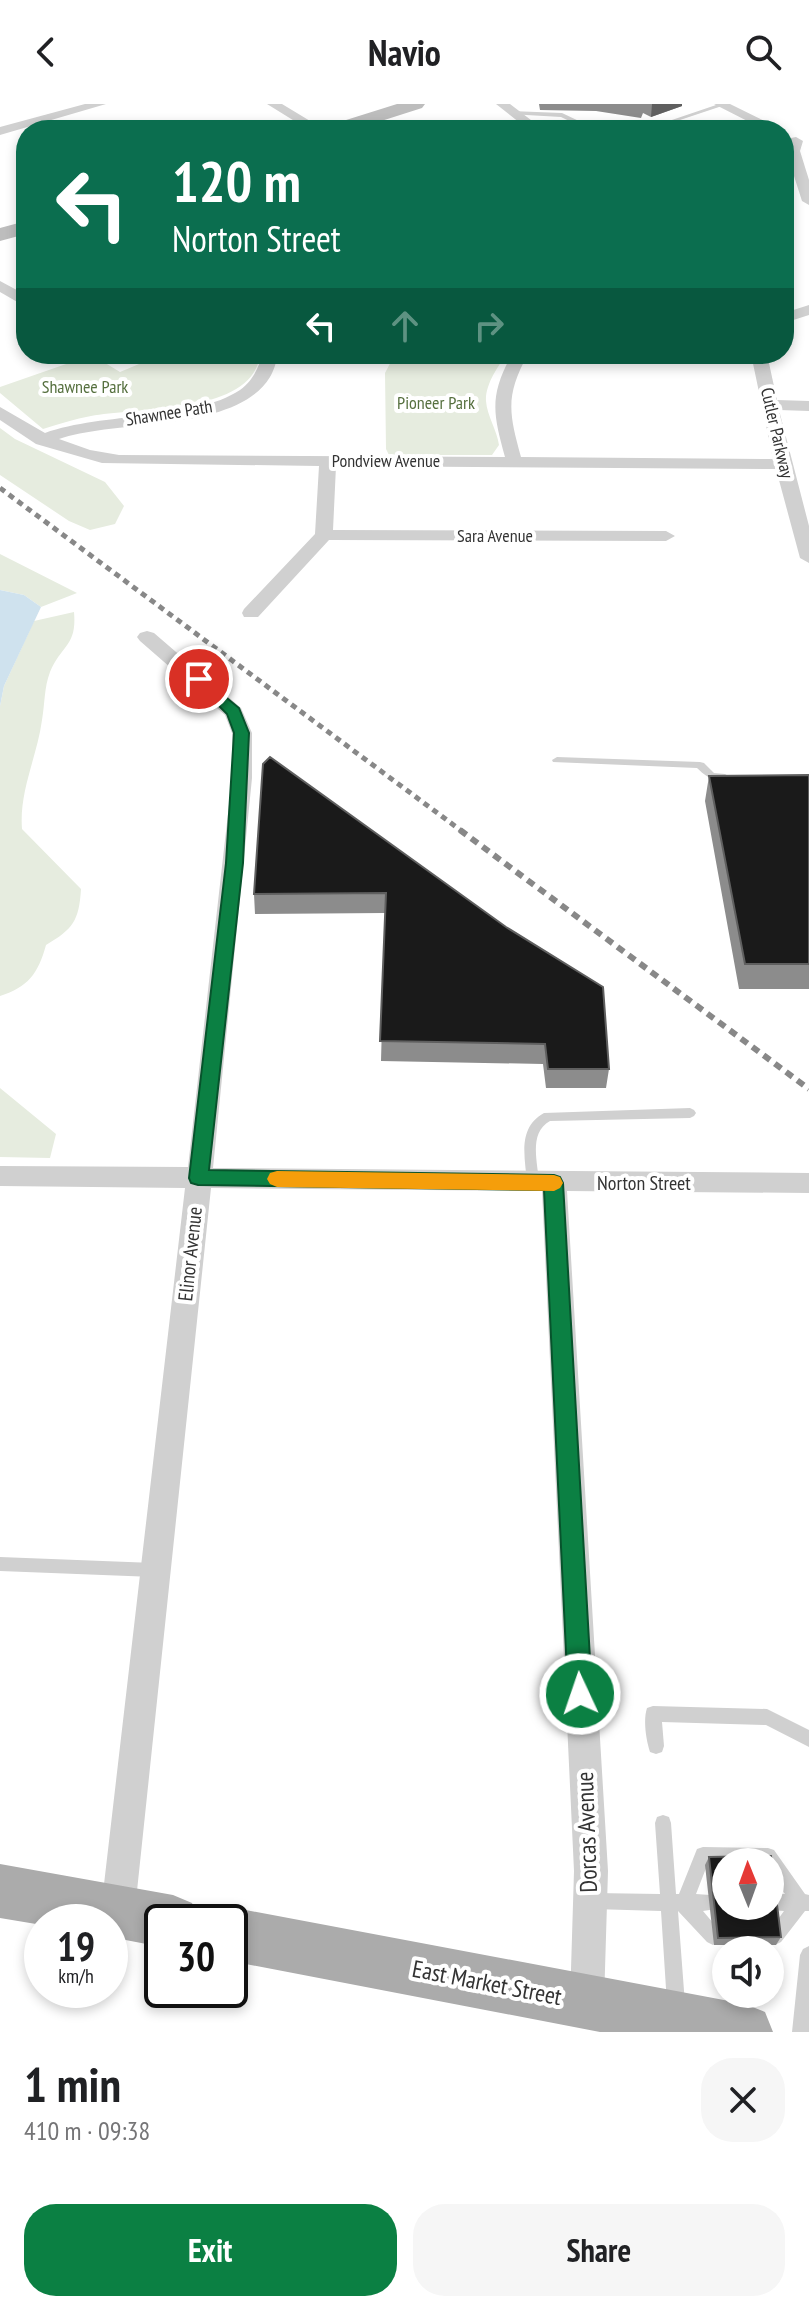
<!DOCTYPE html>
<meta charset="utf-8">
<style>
body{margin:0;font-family:"PT Sans Narrow",sans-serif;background:#f6f6f6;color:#202124;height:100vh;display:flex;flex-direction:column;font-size:30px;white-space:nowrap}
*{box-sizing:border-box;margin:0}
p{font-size:26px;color:#757577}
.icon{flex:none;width:44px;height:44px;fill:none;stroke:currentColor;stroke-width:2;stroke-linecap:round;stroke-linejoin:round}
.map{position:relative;height:1928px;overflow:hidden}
.side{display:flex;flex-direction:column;background:#fff;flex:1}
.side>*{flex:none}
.banner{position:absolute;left:16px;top:16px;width:778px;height:244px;border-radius:32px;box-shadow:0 4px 12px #0003;background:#0b6e4f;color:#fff;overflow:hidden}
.needle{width:52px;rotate:359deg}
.buttons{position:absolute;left:712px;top:1744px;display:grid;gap:16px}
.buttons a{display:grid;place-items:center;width:72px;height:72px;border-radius:50%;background:#fff;box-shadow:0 4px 12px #0003;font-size:40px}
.speed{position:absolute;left:24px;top:1800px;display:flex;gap:16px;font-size:40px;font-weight:700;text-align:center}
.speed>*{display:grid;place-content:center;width:104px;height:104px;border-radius:50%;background:#fff;box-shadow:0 4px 12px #0003;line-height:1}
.speed small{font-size:20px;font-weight:400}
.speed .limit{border:4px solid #111;border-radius:12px;background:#fff;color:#111}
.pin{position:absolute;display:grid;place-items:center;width:68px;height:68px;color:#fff;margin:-34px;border:4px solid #fff;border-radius:50%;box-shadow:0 2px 8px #0007}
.me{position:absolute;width:88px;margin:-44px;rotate:357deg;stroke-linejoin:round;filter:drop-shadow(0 0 6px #0008)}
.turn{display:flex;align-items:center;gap:28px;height:168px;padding:0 24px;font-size:36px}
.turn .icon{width:104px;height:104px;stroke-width:2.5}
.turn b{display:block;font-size:56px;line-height:68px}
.lanes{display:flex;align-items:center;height:76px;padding:0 24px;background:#0003;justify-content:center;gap:40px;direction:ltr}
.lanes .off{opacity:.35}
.round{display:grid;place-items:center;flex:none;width:84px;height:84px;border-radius:32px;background:#f6f6f6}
.headline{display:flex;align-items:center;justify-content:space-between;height:136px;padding:0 24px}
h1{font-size:48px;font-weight:600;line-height:60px}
.button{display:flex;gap:16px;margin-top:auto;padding:16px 24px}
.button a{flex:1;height:92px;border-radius:32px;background:#0b8043;color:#fff;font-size:32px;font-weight:600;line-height:92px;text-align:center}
.button a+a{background:#f6f6f6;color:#202124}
header{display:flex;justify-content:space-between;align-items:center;height:104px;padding:0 24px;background:#fff;font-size:36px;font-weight:600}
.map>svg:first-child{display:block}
.green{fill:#e6ecdf}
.water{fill:#cfe2ee}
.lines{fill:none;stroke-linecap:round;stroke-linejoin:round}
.lane{fill:#d0d0d0;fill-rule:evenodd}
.street{fill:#d0d0d0;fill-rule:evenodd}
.secondary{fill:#bdbdbd;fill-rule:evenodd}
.primary{fill:#ababab;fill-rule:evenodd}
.rail-far1{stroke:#888;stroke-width:5;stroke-dasharray:6 5;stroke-linecap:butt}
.rail{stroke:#888;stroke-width:6;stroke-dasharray:8 6;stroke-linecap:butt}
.wall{fill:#8c8c8c}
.shaded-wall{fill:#5f5f5f}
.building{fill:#1a1a1a;stroke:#5f5f5f;stroke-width:2;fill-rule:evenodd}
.route{fill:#0b8043;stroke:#07532c;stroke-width:2}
.slow{fill:#f59e0b}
.labels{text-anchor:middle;stroke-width:8;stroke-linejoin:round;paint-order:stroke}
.far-park-label{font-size:18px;fill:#56703f;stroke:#fff}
.far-street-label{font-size:18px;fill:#333;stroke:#fff}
.street-label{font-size:20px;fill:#333;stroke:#fff}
.near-street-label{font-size:24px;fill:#333;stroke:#fff}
</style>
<header><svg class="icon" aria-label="back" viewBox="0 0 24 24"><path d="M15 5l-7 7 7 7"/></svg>Navio<svg class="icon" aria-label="search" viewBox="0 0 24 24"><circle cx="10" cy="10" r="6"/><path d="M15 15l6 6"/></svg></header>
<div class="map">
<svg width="809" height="1928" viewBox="0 0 809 1928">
<rect width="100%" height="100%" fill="#fff"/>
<path class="green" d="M163 250H260C254 311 136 303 91 312 75 315 59 320 43 325L0 289V283L92 251 120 268Z
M395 250H507C498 262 485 281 486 297 487 312 497 326 499 341L492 351H389L386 345 385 269Z
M0 324 15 335 105 378 124 402 115 420 90 426 69 417 0 371Z
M0 450 77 489 41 503 24 491 0 486Z
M74 508C77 542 62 540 50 568 44 584 45 599 42 616 37 653 19 687 22 725L81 785C79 817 73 825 46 841 38 870 28 883 0 892V602L4 582 34 517Z
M0 984 56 1030 50 1054 0 1053Z"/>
<path class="water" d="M0 486 24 491 41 503 4 582 0 602Z"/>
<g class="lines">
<path class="lane" d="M719 0 725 1 668 20 663 19Z
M511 7 562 9 581 18 584 16 631 17 646 26H638L630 21 586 20 596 26H588L561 13 509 10V8Z
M557 653 700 658 704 659 714 669 725 670 730 673C719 682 706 673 697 664L553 658 552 656Z
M690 1004 694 1006 696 1009 694 1012 690 1014 550 1017C528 1029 538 1059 539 1079L537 1083H529L527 1079C525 1053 517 1024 544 1009Z
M0 1453 154 1459 159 1461 161 1466 159 1471 154 1473 0 1467Z
M653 1602 767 1605 809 1626V1643L766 1621 662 1618 664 1642 662 1648 656 1650 650 1648C646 1636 643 1616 647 1604Z
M663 1711 669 1713 671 1719 676 1790H679L697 1745 703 1743 768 1744 774 1746 805 1790 809 1791V1807H805L781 1838 775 1841 769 1838 766 1832 784 1807 771 1806 764 1802H770V1790H785L770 1769V1758L708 1759 696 1790 710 1791 716 1793 718 1799 716 1805 703 1807 719 1826 722 1832 719 1838 713 1841 707 1838 678 1807 685 1900 682 1906 676 1909 670 1906 667 1900 661 1807 593 1805 587 1803 585 1797 587 1791 593 1789 660 1790 655 1719 657 1713Z
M809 1842V1928H792L800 1851 803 1845Z"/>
<path class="street" d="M85 0H106L0 31V23Z
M267 0H282L325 26H309Z
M496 0H510L544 26H529Z
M714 0H730L783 26H765Z
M796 33 803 37 800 47 809 76V101L802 97 786 47 791 34Z
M0 177 26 191V203L0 188Z
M809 201V211L784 219V209Z
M263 250H279C276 257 274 267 270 273 236 329 115 315 59 335L90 346 119 351 505 353C493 309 489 292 512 250H528C505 292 509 309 521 353L773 355 751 250H767L777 296 809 297V307L779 306 809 422V459L800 454 776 365 336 362 333 426 666 427 675 432 666 437 329 436 258 513H244L242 509 244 505 315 430 319 362 102 359 36 340 0 316V303L45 329C103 308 193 317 240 286 253 277 258 264 263 250Z
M147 527 154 529 241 604 252 629V674L213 1064 809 1069V1089L567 1087 608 1767 604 1898 599 1910 587 1915 575 1910 570 1898 574 1767 542 1087 211 1084 135 1806 130 1818 118 1823 106 1818 101 1806 185 1084 0 1082V1062L188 1063 232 674V629L225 611 140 537 137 533 140 529Z"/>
<path class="secondary" d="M397 0H425L422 4 353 26H325L327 22Z
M26 117V130L0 137V124Z"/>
<path class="primary" d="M0 1760 173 1791 192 1799 200 1818H162V1843L110 1833V1818H42V1821L0 1814Z
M230 1803 745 1900 765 1908 773 1928H600L230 1857V1818H208L211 1811Z"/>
<path class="rail-far1" d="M0 384 463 728"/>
<path class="rail" d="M460 726 809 985"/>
</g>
<path class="wall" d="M539 0H682V2L651 13 643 9 641 14 596 7 540 6Z
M263 660 609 965 606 984H546L543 960 381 957 385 809 255 810 254 790Z
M809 671V885H739L705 697 709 672Z
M709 1753 781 1833 776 1841H714L705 1761Z"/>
<path class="shaded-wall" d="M652 0H682V2L651 13Z"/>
<path class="building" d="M270 653 506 823 603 883 609 965H548L545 940 380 937 386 789 254 790 263 660Z
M809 671V860H745L709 672Z
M771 1752 781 1833 718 1834 709 1753ZM726 1758H770V1802H726Z"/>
<path class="route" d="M199 571 239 604 249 629 243 759 209 1066 554 1071 560 1073 563 1079 592 1590 589 1599 580 1602 572 1599 568 1590 544 1086 198 1081 191 1079 189 1074 226 759 234 629 227 610 192 575Z"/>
<path class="slow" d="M277 1067 554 1071 560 1073 563 1079 560 1084 554 1087 277 1083 270 1080 267 1075 270 1069Z"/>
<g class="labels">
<g class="far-park-label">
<text x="85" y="289">Shawnee Park</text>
<text x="436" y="305">Pioneer Park</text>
</g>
<g class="far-street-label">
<text transform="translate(169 309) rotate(-9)" y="6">Shawnee Path</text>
<text transform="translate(777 329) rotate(77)" y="6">Cutler Parkway</text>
<text x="386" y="363">Pondview Avenue</text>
<text x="495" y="438">Sara Avenue</text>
</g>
<g class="street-label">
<text x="644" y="1086">Norton Street</text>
<text transform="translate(190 1150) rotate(-84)" y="7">Elinor Avenue</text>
</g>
<g class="near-street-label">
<text transform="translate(587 1728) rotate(-92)" y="8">Dorcas Avenue</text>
<text transform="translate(487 1879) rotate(11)" y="8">East Market Street</text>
</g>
</g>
</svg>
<div class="buttons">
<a><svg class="needle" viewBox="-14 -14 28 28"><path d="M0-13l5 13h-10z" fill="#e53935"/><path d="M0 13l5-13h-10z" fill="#757577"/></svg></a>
<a><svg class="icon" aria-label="sound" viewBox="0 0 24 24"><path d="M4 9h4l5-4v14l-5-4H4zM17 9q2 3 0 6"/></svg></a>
</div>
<div class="speed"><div>19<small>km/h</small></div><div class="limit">30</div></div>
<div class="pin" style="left:199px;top:575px;background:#d93025"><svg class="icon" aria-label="arrive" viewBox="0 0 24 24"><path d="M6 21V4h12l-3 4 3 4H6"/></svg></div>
<svg class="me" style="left:580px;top:1590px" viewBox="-20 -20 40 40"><circle r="17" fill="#0b8043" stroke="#fff" stroke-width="3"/><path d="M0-11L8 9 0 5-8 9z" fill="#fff"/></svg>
<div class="banner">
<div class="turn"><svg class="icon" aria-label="left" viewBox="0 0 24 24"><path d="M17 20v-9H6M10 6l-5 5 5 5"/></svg><div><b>120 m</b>Norton Street</div></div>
<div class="lanes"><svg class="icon" aria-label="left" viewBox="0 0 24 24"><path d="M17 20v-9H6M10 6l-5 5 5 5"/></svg><svg class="icon off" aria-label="ahead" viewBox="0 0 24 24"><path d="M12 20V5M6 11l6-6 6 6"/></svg><svg class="icon off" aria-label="right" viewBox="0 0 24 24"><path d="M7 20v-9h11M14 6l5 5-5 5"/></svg></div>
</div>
</div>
<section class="side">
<div class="headline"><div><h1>1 min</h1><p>410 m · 09:38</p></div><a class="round"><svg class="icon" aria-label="close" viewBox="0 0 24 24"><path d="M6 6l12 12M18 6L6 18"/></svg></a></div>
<div class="button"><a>Exit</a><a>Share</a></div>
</section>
